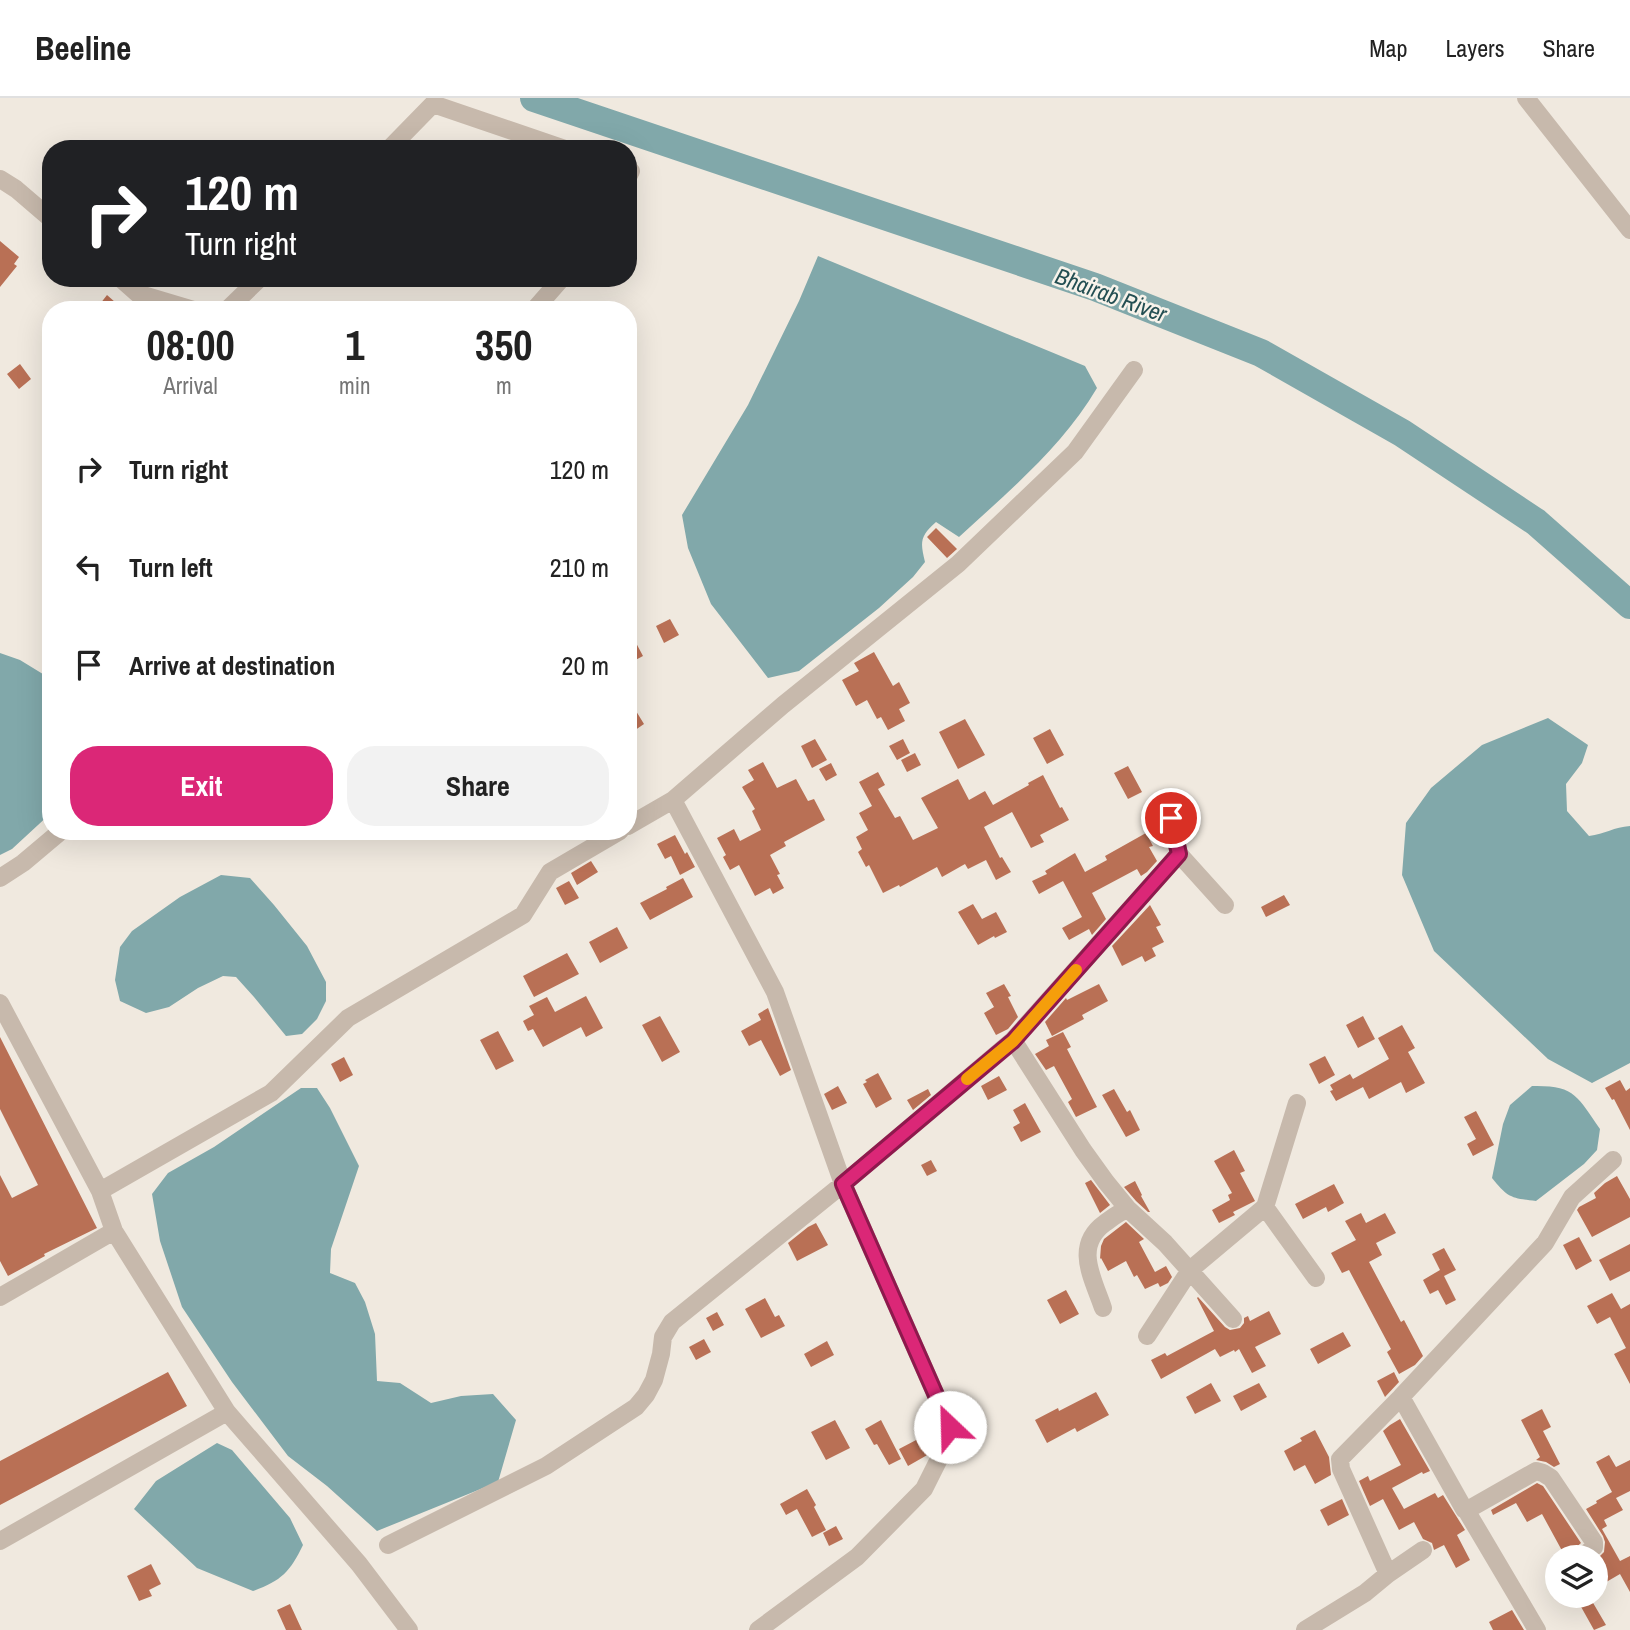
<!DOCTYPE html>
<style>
body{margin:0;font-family:"Archivo Narrow",sans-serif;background:#f2f2f2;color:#222;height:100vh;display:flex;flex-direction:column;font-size:26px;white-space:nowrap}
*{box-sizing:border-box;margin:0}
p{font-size:23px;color:#767676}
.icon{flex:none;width:38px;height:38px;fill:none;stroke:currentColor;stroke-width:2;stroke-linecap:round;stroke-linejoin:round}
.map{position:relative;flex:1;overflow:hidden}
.side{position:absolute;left:42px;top:203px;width:595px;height:539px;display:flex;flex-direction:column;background:#fff;border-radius:28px;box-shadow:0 7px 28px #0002}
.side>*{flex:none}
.top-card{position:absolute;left:42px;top:42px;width:595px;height:147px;border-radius:28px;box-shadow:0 7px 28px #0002;background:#202124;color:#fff;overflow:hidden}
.fabs{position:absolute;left:1545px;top:1447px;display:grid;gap:14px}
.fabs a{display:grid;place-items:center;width:63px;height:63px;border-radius:50%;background:#fff;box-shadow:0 7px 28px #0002;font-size:35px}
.pin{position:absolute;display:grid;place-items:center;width:60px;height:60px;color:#fff;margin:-30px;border:4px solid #fff;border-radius:50%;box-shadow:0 2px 7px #0007}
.me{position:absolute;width:77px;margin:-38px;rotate:336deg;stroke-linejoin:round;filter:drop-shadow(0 0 5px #0008)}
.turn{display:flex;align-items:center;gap:24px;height:147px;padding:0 28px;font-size:32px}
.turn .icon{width:91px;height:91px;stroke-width:2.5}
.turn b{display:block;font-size:49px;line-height:60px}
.eta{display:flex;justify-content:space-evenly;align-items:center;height:119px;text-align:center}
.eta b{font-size:42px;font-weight:800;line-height:49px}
.action{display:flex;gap:14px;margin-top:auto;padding:14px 28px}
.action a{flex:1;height:80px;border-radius:28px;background:#db2777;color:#fff;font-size:28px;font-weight:800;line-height:80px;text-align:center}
.action a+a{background:#f2f2f2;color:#222}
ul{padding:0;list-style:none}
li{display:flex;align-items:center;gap:21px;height:98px;padding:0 28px}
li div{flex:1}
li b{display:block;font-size:26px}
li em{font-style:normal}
header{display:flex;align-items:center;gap:42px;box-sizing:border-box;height:98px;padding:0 35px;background:#fff;border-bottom:2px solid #e0e0e0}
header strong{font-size:33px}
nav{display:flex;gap:38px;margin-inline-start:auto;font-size:24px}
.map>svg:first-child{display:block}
.water{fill:#81a8aa}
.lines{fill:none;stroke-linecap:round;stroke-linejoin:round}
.river{stroke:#81a8aa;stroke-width:28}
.building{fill:#b97055}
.minor{stroke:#c7b9ac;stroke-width:18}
.route-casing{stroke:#8e194d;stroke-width:18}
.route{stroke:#db2777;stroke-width:12}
.slow{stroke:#f59e0b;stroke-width:12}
.labels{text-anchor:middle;stroke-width:5;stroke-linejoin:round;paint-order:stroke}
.water-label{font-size:23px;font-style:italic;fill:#244f53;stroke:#f8f3eb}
</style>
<header>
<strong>Beeline</strong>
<nav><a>Map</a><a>Layers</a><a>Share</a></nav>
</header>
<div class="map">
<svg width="1630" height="1532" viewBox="0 0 1630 1532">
<rect width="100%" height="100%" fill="#f0e9df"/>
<path class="water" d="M818 158 1085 268 1097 290C1062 349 1009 393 959 439L936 424C920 438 920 444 925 464L913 479 879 510 799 573 768 580 711 506 688 450 682 417 748 307 799 203Z
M0 555 20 562 51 581V715L12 751 0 757Z
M1548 620 1588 647 1582 665 1566 686 1567 713 1589 738C1605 736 1614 729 1630 728V965L1592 985 1548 961 1434 853 1402 777 1406 725 1431 690 1482 647Z
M221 777 250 780 274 807 307 848 326 884V903L317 921 302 936 286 938 254 899 236 879 223 878 198 890 169 909 146 915 120 903 115 882 120 849 132 833 180 799Z
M1532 988C1575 987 1577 998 1600 1031L1597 1052 1584 1066 1536 1103C1511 1100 1508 1100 1492 1080L1503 1026 1510 1007Z
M301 990H317L330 1010 359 1068 331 1151 330 1175 355 1185 365 1204 375 1236 377 1283 400 1285 431 1305 461 1298 493 1296 516 1322 498 1384 377 1433 327 1388 288 1358 232 1284 182 1209 160 1143 152 1096 168 1075 214 1049Z
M217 1345 232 1352 290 1420 303 1447C290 1474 281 1483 253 1493L197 1470 134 1411 156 1383Z"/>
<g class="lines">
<path class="river" d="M534 0 1095 189 1261 255 1402 335 1536 424 1630 507"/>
</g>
<path class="building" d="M0 143 19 159 14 166 17 168 0 189Z
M107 197 124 212H106L100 206Z
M20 266 31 281 19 291 7 276Z
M936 430 957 451 947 460 927 439Z
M670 521 679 537 664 545 656 528Z
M628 530 643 558 628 566Z
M874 554 893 588 899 584 910 605 899 611 905 623 888 632 881 619 877 621 867 602 856 608 842 582 859 573 854 565Z
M636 613 644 626 628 637V619Z
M965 621 985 657 958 671 939 634Z
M1050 631 1064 657 1047 666 1033 640Z
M815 641 827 662 812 670 801 648Z
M903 641 910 655 897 662 889 648Z
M915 655 921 667 907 674 901 662Z
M763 664 777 690 796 681 808 703 814 701 825 722 784 744 786 748 770 757 780 776 777 777 784 790 773 796 770 790 755 798 739 767 730 772 723 759 726 757 717 740 734 731 740 743 761 732 752 713 755 711 742 689 754 682 748 672Z
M831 665 837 677 826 683 819 671Z
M1128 668 1142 694 1128 701 1114 675Z
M878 674 885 687 878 691 895 720 900 718 913 742 938 730 921 700 958 681 969 702 985 693 993 707 1029 687 1028 685 1043 677 1060 710 1062 709 1069 722 1040 737 1044 744 1031 750 1012 714 984 729 1000 760 1002 759 1011 774 996 782 986 762 968 771 965 766 942 779 937 769 900 789 899 787 883 795 869 767 866 769 858 754 862 751 856 739 868 732 859 715 872 708 859 684Z
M1146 735 1153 748 1149 749 1157 763 1147 774 1141 778 1137 771 1092 795 1106 821 1092 837 1089 831 1069 842 1062 830 1082 819 1063 783 1039 796 1032 783 1047 776 1045 773 1075 755 1085 774 1107 762 1105 758Z
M675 737 685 756 687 754 695 769 680 777 671 758 665 761 657 746Z
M591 763 598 774 577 787 571 775Z
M683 780 693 799 650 822 640 805 667 791 666 789Z
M569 783 579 800 565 807 556 790Z
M1284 797 1290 807 1266 819 1261 809Z
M973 806 982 821 996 814 1007 834 995 840 994 838 978 847 958 814Z
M1150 807 1161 827 1156 829 1164 844 1152 850 1156 858 1145 864 1142 858 1122 868 1112 848Z
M617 829 628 850 600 865 589 844Z
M567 855 579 876 534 899 523 878Z
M1004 886 1011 898 1008 899 1018 919 1008 931 996 937 984 915 994 909 986 895Z
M1099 886 1108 903 1082 917 1084 921 1052 938 1045 924 1066 900 1067 902Z
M586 898 603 930 586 939 581 929 543 949 533 931 528 933 523 923 534 917 529 908 547 899 555 914Z
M768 910 791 972 780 978 761 942 749 948 741 933 761 922 758 916Z
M660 918 680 954 662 964 642 927Z
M1363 918 1375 941 1358 950 1346 927Z
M1402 927 1415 950 1408 954 1425 985 1406 995 1401 984 1369 1001 1363 989 1336 1003 1330 993 1333 992 1330 987 1350 976 1353 981 1389 961 1378 940Z
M498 933 514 963 496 972 480 942Z
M1063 934 1071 949 1067 951 1097 1009 1076 1019 1068 1004 1072 1001 1054 968 1046 972 1035 956 1049 948 1046 942Z
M0 939 97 1130 44 1156 45 1158 8 1178 0 1163V1077L12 1100 38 1087 0 1011Z
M1325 958 1335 977 1319 986 1309 966Z
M344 959 353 977 340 984 331 966Z
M878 975 892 1001 876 1010 863 986 867 984 865 982Z
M999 978 1007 992 988 1002 981 988Z
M1620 982 1626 993 1630 990V1032L1614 1001 1612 1002 1605 990Z
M838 988 847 1005 832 1012 824 996Z
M928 991 931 997 913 1012 907 1002Z
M1114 991 1127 1014 1130 1012 1140 1032 1126 1039 1102 997Z
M1025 1005 1041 1034 1021 1044 1013 1029 1020 1025 1013 1012Z
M1476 1013 1494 1047 1473 1058 1467 1046 1476 1041 1464 1019Z
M1234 1052 1245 1073 1240 1075 1255 1103 1233 1114 1235 1117 1219 1125 1212 1112 1230 1102 1228 1097 1232 1095 1214 1063Z
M931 1062 937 1073 927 1078 921 1067Z
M1617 1078 1630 1101V1119L1592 1139 1577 1112 1579 1109 1596 1100 1594 1095 1605 1085Z
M1091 1082 1110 1107 1100 1115 1085 1085Z
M1135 1083 1142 1097 1141 1098 1150 1114H1148L1136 1103 1124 1089Z
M1334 1086 1344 1105 1328 1114 1326 1109 1303 1121 1295 1106Z
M1361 1115 1366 1125 1385 1115 1396 1135 1376 1145 1382 1157 1369 1164 1401 1224 1404 1222 1423 1258 1415 1267 1399 1276 1387 1254 1391 1251 1349 1172 1342 1175 1331 1155 1356 1142 1345 1123Z
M1126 1124 1144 1141 1139 1144 1155 1174 1166 1168 1172 1179 1168 1185 1160 1189 1158 1185 1145 1191 1137 1177 1134 1179 1126 1163 1108 1173 1101 1160 1100 1161 1101 1148 1104 1141Z
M816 1125 828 1147 797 1163 788 1145 808 1129Z
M1579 1139 1592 1163 1576 1172 1563 1147Z
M1630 1146V1173L1610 1183 1599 1162Z
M1444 1150 1456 1172 1444 1178 1456 1202 1446 1207 1438 1192 1430 1196 1423 1182 1440 1172 1432 1156Z
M1066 1192 1079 1216 1060 1226 1047 1202Z
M1612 1195 1621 1211 1630 1206V1286L1614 1256 1626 1250 1610 1219 1597 1226 1587 1208Z
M1198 1199 1225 1229 1230 1232 1240 1230 1244 1225V1220L1248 1218 1250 1223 1269 1213 1281 1236 1255 1249 1266 1268 1252 1275 1239 1251 1235 1254 1234 1252 1220 1259 1215 1251 1161 1281 1151 1262 1165 1255 1167 1258 1214 1233 1197 1200Z
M765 1200 775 1219 779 1217 785 1228 761 1240 745 1211Z
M717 1214 724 1227 713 1233 706 1220Z
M1343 1234 1351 1248 1318 1266 1310 1251Z
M704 1241 711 1254 696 1262 689 1249Z
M827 1243 834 1257 811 1269 804 1256Z
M168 1274 187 1308 0 1407V1363Z
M1394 1274 1399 1284 1385 1299 1377 1283Z
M1211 1285 1221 1303 1195 1316 1186 1299Z
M1259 1285 1267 1299 1241 1313 1233 1298Z
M1096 1294 1109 1317 1077 1334 1075 1330 1047 1345 1035 1322 1058 1310 1059 1313Z
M1542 1311 1551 1329 1543 1333 1560 1366 1554 1369 1546 1364 1536 1362 1540 1359 1521 1322Z
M1400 1321 1430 1373 1423 1376 1422 1374 1392 1390 1404 1411 1435 1395 1438 1400 1443 1397 1465 1432 1457 1437 1470 1462 1456 1470 1444 1447 1434 1452 1432 1445 1423 1441 1414 1424 1399 1432 1383 1401 1370 1408 1359 1383 1368 1378 1370 1383 1401 1367 1383 1333 1390 1327Z
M835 1322 850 1350 826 1362 811 1334Z
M881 1322 901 1361 889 1367 877 1346 874 1347 865 1331Z
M1315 1332 1329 1359 1331 1377 1315 1386 1305 1367 1294 1373 1284 1353 1302 1343 1300 1340Z
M920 1340 929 1356 908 1368 899 1351Z
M1609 1357 1616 1369 1630 1362V1393L1616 1400 1623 1412 1604 1422 1607 1428 1602 1431 1620 1463 1630 1458V1494L1620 1476 1596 1490V1462L1604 1454 1605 1444 1603 1438 1586 1411 1597 1405 1596 1403 1612 1394 1596 1364Z
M1537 1385 1543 1388 1581 1445 1573 1452 1570 1460H1566L1542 1416 1527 1424 1516 1405 1493 1417 1491 1412Z
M807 1391 816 1407 814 1409 826 1432 812 1439 797 1411 786 1417 780 1406Z
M1342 1401 1349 1417 1328 1428 1320 1412Z
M836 1428 843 1441 829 1448 823 1435Z
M151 1466 161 1486 149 1492 152 1498 139 1503 127 1478Z
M1575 1498H1589L1606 1527 1594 1532Z
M290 1506 302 1532H286L277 1512Z
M1512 1512 1524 1532H1493L1489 1524Z"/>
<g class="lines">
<path class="minor" d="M1526 0 1630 132
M389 51 433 6 565 51
M628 72 631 73 628 79
M0 81 16 91 51 121
M120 180 137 195 194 212
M227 212 260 180
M534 212 562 180
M1171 720 1179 756 1225 807
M628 728 673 702
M0 780 23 765 61 733
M0 905 100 1093 114 1133 227 1314 359 1466 409 1532
M1013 942 1083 1052 1106 1084 1128 1111 1165 1145 1233 1221
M1297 1005 1265 1109 1316 1180
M100 1093 271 995 348 920 523 817 550 774 620 733
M0 1199 114 1133
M1103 1210C1093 1180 1073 1148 1105 1125 1112 1120 1119 1114 1128 1111
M1147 1238 1190 1172 1265 1109
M1401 1299 1464 1411H1469L1536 1373 1543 1375 1551 1380 1594 1444V1449L1581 1460
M1466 1412 1537 1532
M0 1443 227 1314
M388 1447 546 1368 636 1309 646 1297 654 1282 661 1256 663 1239 672 1224 843 1086 1013 942 1179 756
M1388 1476 1341 1371 1340 1361 1401 1299 1545 1145 1572 1099 1613 1062
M1557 1477H1558
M758 1532 857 1459 924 1391 949 1341 950 1329 843 1086 775 894 673 702 783 607 958 466 1075 354 1134 272
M1305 1532 1365 1495 1388 1476 1423 1452"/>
</g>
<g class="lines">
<g class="route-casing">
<path id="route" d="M950 1329 843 1086 1013 943 1179 756 1171 720"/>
</g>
<use href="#route" class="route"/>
<path class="slow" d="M967 981 1013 943 1076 872"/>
</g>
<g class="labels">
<g class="water-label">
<text transform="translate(1111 197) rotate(20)" y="8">Bhairab River</text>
</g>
</g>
</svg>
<div class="fabs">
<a><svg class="icon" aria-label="layers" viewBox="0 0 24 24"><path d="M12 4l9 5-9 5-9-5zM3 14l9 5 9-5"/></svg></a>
</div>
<div class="pin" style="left:1171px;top:720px;background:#d93025"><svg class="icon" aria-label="arrive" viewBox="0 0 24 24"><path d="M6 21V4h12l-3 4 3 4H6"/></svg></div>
<svg class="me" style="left:950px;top:1329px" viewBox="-20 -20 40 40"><circle r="19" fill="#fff"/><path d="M0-13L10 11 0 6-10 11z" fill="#db2777"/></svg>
<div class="top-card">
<div class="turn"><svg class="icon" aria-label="right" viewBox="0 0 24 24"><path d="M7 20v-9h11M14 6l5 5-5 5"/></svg><div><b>120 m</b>Turn right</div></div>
</div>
<section class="side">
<div class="eta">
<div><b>08:00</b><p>Arrival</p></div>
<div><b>1</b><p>min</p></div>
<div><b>350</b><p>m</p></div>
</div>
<ul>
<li><svg class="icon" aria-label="right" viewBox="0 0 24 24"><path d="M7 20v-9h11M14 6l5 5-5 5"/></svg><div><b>Turn right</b></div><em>120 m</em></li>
<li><svg class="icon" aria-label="left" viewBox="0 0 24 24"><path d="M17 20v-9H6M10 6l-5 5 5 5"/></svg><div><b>Turn left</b></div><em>210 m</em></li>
<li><svg class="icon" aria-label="arrive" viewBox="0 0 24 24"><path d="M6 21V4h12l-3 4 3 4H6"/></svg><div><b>Arrive at destination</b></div><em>20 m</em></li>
</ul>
<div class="action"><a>Exit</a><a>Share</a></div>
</section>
</div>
